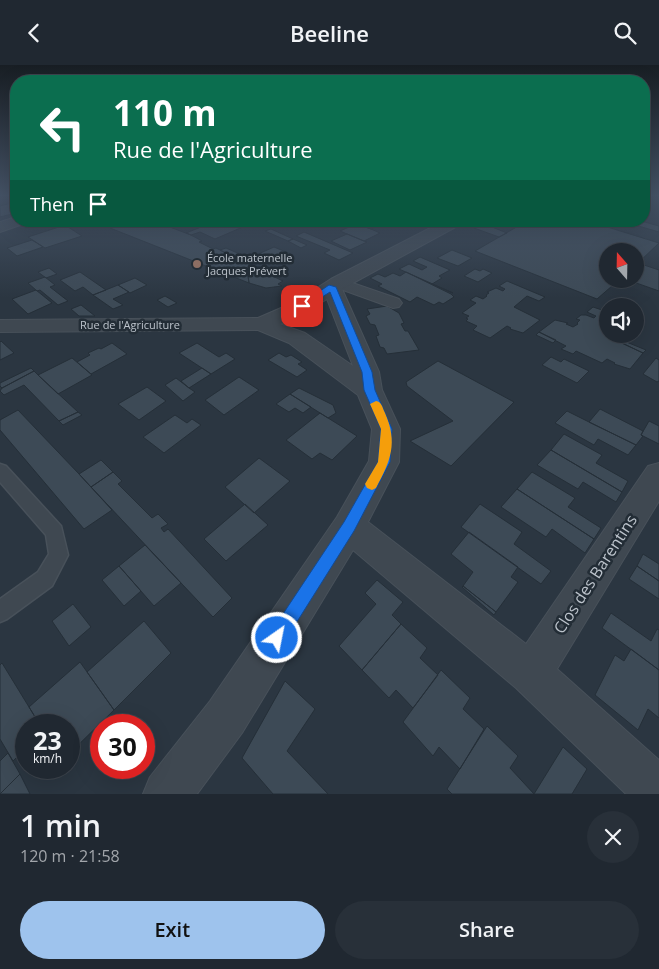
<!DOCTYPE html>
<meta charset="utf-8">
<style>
body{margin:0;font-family:"Open Sans",sans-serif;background:#283039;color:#f1f3f6;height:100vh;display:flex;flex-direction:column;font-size:19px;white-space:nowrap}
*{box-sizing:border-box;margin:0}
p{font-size:16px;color:#a2a6ab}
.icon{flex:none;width:28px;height:28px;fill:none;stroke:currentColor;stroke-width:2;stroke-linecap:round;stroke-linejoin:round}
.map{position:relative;height:729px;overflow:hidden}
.side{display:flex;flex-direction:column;background:#202831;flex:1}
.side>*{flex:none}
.banner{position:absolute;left:10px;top:10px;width:640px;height:152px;border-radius:20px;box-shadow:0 5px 20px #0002,0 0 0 1px #3d444d;background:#0b6e4f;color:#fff;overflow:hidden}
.needle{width:32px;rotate:340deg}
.buttons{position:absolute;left:599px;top:178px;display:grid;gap:10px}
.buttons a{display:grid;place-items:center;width:45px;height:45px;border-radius:50%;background:#202831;box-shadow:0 5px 20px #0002,0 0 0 1px #3d444d;font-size:25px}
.speed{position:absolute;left:15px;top:649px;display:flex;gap:10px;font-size:25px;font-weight:700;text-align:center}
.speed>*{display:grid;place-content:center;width:65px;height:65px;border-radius:50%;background:#202831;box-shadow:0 5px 20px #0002,0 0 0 1px #3d444d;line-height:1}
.speed small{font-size:12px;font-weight:400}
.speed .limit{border:8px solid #d22;background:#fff;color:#111}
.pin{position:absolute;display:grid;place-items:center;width:42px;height:42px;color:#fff;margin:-21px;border-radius:10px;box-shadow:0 2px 8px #0006}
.me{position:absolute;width:55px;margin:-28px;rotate:33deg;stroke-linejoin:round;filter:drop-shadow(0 0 4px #0008)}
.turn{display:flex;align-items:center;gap:18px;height:105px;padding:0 20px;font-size:22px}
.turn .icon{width:65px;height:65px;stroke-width:2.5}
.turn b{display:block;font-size:35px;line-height:42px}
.then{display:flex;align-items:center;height:48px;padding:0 20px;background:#0003;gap:10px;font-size:19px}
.round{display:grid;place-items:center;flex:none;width:52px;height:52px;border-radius:26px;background:#283039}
.headline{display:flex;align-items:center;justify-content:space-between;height:85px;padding:0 20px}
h1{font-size:30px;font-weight:600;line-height:38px}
.cta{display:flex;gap:10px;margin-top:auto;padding:10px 20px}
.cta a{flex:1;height:58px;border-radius:30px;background:#9ec3ed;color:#111;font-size:20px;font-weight:600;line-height:58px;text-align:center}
.cta a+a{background:#283039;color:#f1f3f6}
header{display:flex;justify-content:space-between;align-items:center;height:65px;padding:0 20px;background:#202831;font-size:22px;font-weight:600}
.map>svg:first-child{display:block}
.building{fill:#3d4a56;stroke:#252f38}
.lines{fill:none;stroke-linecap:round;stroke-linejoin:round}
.service-casing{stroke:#48515a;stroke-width:3}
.pedestrian-casing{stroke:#48515a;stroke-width:2}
.minor-casing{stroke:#48515a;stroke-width:2}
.service{fill:#3f4851;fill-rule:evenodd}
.pedestrian{fill:#3f4851;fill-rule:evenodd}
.minor{fill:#3f4851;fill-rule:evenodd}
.route{fill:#1a73e8;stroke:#114b97}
.slow{fill:#f59e0b}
.education-dot{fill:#8d6e63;stroke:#232d36;stroke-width:2}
.labels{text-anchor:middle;stroke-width:5;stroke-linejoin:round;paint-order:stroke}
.far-poi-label{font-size:11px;fill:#bcc3cb;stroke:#232d36;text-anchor:start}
.far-street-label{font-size:11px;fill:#bcc3cb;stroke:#232d36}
.near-street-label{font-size:16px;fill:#bcc3cb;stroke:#232d36}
</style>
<header><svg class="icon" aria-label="back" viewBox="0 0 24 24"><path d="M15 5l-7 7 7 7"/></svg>Beeline<svg class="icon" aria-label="search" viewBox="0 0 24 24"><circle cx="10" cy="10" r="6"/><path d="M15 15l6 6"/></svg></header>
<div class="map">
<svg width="659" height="729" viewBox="0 0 659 729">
<rect width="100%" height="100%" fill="#2b3641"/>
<path class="building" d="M15 137 16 148 0 152V141Z
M129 156H178L167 161 191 170 202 176 199 177 213 184 216 183 260 205 254 208 248 205 241 208 248 211 249 218 110 163Z
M216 156H235L245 161 215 174 200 167 191 170 186 168Z
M350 156H388L371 164Z
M527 156H588L659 178 638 198 659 205V226L625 214H635V186H608V214H620L597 234 475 186Z
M621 156H641L659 161V167Z
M482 158 507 168 499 172 474 163Z
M356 159 371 164 380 168 364 176 340 166Z
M65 160 82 171 45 183 28 172Z
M271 164 293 174 288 176 265 166Z
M304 167 353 188 339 195 324 188 330 185 296 171Z
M347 169 364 176 367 177 350 185 331 176Z
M293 174 307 180 301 183 288 176Z
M32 175 43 182 17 191 7 183Z
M274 182 291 189 273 198 256 190Z
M226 183 242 190 235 193 220 185Z
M452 185 472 193 458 201 437 193Z
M420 192 450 205 439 211 442 213 432 219 453 228 399 204 409 199 422 205 427 202 413 196Z
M49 203 57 209 46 213 38 207Z
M475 204 480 206 483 204 492 208 478 217 464 211Z
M260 205 283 216 278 219 282 221 266 223 249 218 248 211Z
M80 207 106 225 93 230 83 222 75 226 60 215Z
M406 207 451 229 454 232 443 239 439 237 434 240 417 232 410 237 378 221 382 219 370 213 378 209 385 212 393 208 400 211Z
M45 212 55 220 50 222 68 236 58 240 40 225 37 226 28 218Z
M135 213 147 220 130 228 118 220Z
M507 216 545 232 539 236 527 231 514 242 540 255 523 268 510 264 511 263 507 261 490 273 473 265 477 261 466 256 468 254 466 253 469 251 462 248 476 238 470 235 476 231 483 234 487 231 486 230 489 228 487 227 496 223 503 226 505 224 499 221Z
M118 220 129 227 113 234 123 240 113 244 93 230Z
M36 225 52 238 28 249 12 234Z
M165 231 177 238 168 242 157 235Z
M81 240 95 251H79L71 244Z
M387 241 399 248 404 258 401 259 405 266H408L419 285 387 289 384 283 380 282 376 271 379 270 375 260 370 259 366 251 370 249 367 244Z
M593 242 608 247V269H612L609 272 643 288 630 304 614 299 615 298 607 294 602 298 576 286 573 289 561 284 566 281 539 267 555 255 568 258 566 259 573 262 578 259 577 258 580 255 576 254 581 250H586L594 253 596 251 587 247Z
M539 267 556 275 553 278 536 270Z
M1 276 14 288 0 295V277Z
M624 276 646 285 643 288 622 278Z
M112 278 127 289 91 309 77 297 90 290 88 288 99 283 101 284Z
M197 278 219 292 226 288 235 294 211 309 179 288Z
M279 288 286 292 291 290 302 297 298 299 307 305 297 312 268 295Z
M551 292 561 297 564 294 589 306 577 318 542 300Z
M72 293 92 310 58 329 38 310Z
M656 293 659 295V316L657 317 643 309Z
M438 296 514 337 451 401 410 376 453 356 407 321 406 317Z
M31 303 34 306 2 323 0 321V318Z
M202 303 211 309 189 323 181 316Z
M34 306 38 310 78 347 59 356 24 320 4 330 0 326 2 323Z
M239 312 259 325 224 350 205 335Z
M176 313 189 323 195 327 183 336 165 320Z
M147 322 166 336 139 355 118 339Z
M299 323 333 340 336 348 328 353 290 329Z
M290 329 311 342 303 348 295 343 289 347 276 339Z
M600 344 643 366 641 370 643 371 636 380 589 357Z
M18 345 79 409 112 445 84 464 0 365V355Z
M567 346 589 357 636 380 628 390 598 374 594 380 555 358Z
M78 347 82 350 63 360 59 356Z
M320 348 357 371 332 395 320 388 312 394 286 375Z
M175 350 187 358 192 354 201 360 164 388 143 372Z
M649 356 659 361V379L641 370Z
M564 369 602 390 596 398 628 416 622 427 551 385Z
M551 385 622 427 616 437 583 417 578 424 537 400Z
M259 393 290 416 254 448 225 422Z
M101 395 113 407 91 422 79 409Z
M113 407 122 416 118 419 152 453 158 449 168 459 161 463 164 467 168 464 232 533 213 552 91 422Z
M532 407 575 433 568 442 601 463 594 474 517 424Z
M517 424 594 474 585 488 552 464 546 472 501 442Z
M245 439 268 460 226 496 204 474Z
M480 439 522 467 514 479 551 506 541 519 461 462Z
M469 467 518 502 511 512 518 517 496 547 463 521 473 507 451 489Z
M145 480 181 518 154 541 119 501Z
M643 489 659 499V516L637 501Z
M119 501 141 526 124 541 102 515Z
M637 501 659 516V534L629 514Z
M377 515 403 537 392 550 401 559 362 605 339 581 376 539 365 528Z
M463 521 496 547 494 550 462 522Z
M73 539 91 562 69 581 52 556Z
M611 548 651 576 657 564 659 565V605L602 563Z
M144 556 171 588 114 645 87 607Z
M401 559 427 583 420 593 438 610 413 643 396 625 389 633 362 605Z
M631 584 659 605V653L648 644 638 665 595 630 615 590 624 596Z
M80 597 114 645 69 689V660H40L29 642Z
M2 598 40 660H26V683L13 696 0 674V600Z
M441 605 470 633 463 644 484 664 460 704 439 682 433 691 403 657Z
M285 616 315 644 287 686 328 729H273L242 693Z
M487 661 518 691 510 703 534 729H452L447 724Z
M563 682 587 704 572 729H534Z
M8 688 20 709 0 729V696Z
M20 709 30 729H0Z"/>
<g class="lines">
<g class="service-casing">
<path id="service" d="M0 399 6 401 61 461 68 490 52 521 7 554 0 557V534L38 507 49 489 46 470 0 417Z"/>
</g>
<g class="pedestrian-casing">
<path id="pedestrian" d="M338 213 399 234 402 238 399 242 393 243 332 221 330 218 332 215Z"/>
</g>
<g class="minor-casing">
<path id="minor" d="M16 152V156H26L23 159 0 167V157Z
M444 156H464L461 159 342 224 379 307 382 325 400 364 399 397 368 457 526 579 648 401 659 398V436L557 604 659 695V729H626L516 623 353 485 242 668 197 729H143L150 712 210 636 337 452 369 396 372 364 358 330 289 278 258 265 0 267V255L258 253 295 237 331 214ZM327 234 353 301 305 268 280 259 309 245Z"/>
</g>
<use href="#service" class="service"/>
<use href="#pedestrian" class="pedestrian"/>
<use href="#minor" class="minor"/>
</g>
<linearGradient id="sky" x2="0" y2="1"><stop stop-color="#181e24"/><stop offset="0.56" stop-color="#445265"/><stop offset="1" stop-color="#445265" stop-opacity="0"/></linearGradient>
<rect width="659" height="233" fill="url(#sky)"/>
<path class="route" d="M329 220 336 222 372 307 375 325 392 364 390 397 354 466 283 579 277 581 271 579 269 573 271 567 344 457 378 397 381 364 364 325 362 307 330 227 305 243 298 241Z"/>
<path class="slow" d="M376 336C382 337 382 342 385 348 398 378 391 395 376 423L372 425 367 423 365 419 378 397 381 364 370 339Z"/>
<circle class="education-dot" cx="197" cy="199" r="5"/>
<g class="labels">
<g class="far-poi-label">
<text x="207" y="197">École maternelle<tspan x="207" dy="13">Jacques Prévert</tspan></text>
</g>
<g class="far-street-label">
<text x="130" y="264">Rue de l'Agriculture</text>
</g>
<g class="near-street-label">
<text transform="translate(595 509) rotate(-57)" y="6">Clos des Barentins</text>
</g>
</g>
</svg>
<div class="buttons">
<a><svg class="needle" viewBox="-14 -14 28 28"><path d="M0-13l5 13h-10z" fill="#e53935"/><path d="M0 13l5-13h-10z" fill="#a2a6ab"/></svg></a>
<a><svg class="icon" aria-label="sound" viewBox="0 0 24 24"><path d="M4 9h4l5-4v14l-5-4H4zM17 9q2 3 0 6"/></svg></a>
</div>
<div class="speed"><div>23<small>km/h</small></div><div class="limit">30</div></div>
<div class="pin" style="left:302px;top:241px;background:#d93025"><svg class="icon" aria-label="arrive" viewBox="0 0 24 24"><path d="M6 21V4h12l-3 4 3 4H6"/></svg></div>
<svg class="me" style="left:277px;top:573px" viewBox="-20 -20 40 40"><circle r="17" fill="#1a73e8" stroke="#fff" stroke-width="3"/><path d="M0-11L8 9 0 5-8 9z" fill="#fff"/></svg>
<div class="banner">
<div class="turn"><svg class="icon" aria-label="left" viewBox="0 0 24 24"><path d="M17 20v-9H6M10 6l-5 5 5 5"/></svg><div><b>110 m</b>Rue de l'Agriculture</div></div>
<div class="then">Then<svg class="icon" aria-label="arrive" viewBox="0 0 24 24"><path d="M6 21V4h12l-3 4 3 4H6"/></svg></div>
</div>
</div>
<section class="side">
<div class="headline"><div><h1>1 min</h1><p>120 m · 21:58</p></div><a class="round"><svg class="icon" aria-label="close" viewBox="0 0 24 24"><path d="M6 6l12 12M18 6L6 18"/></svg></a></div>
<div class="cta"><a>Exit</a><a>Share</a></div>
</section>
